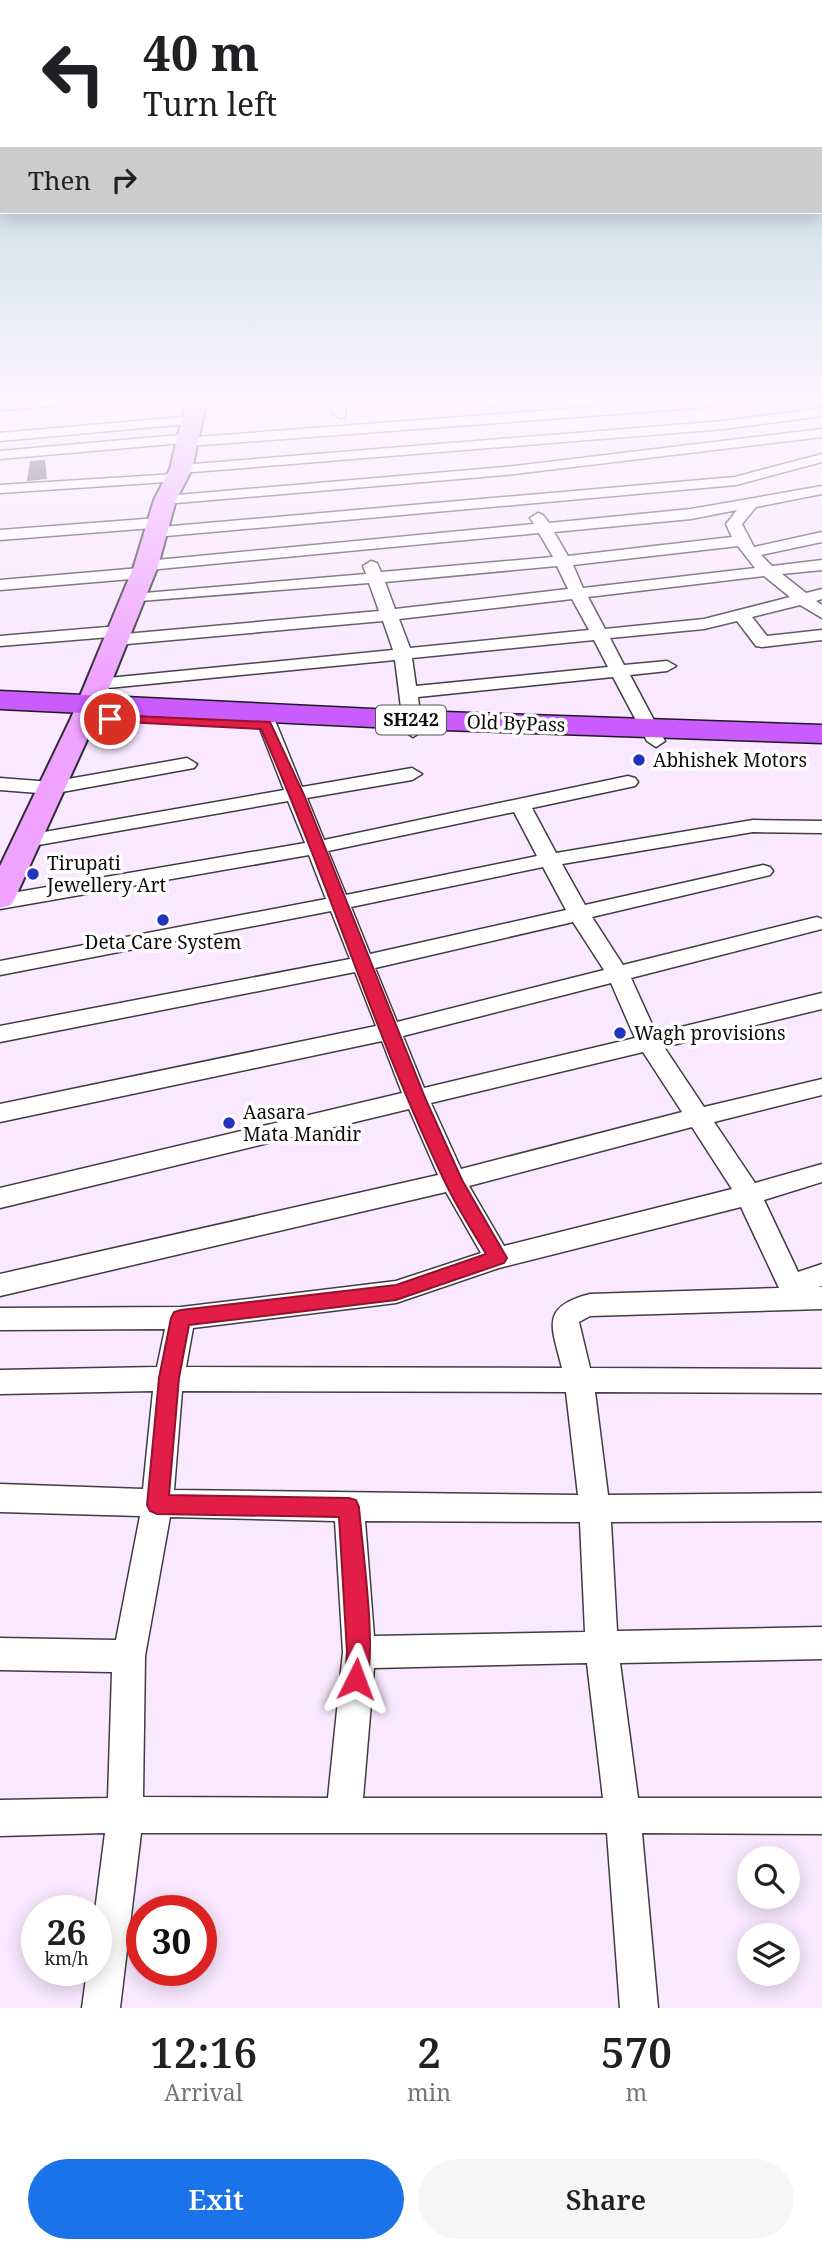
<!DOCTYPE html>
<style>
body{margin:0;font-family:"Noto Serif",serif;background:#f6f6f6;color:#202124;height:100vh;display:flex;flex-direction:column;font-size:26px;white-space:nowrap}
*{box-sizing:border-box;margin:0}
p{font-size:23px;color:#757577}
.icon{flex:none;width:38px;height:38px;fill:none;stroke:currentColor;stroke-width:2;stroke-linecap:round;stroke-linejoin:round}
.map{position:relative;height:2008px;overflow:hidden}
.side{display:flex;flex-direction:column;background:#fff;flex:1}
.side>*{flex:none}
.hud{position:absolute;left:0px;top:0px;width:822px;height:214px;box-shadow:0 4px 18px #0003;background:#fff;color:#202124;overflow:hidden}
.tools{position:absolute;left:737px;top:1846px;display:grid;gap:14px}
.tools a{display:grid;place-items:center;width:63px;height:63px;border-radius:50%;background:#fff;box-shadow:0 4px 18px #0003;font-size:35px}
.speed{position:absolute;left:21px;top:1895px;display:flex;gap:14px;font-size:35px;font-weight:700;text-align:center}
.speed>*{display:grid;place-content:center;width:91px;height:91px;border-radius:50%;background:#fff;box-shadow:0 4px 18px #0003;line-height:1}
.speed small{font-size:18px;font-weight:400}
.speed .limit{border:10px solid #d22;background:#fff;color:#111}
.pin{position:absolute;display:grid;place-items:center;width:60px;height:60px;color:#fff;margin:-30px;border:4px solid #fff;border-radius:50%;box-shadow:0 2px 7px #0007}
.me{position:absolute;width:77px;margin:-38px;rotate:3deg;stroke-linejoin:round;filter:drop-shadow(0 0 5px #0008)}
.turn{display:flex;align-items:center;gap:24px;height:147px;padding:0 28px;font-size:32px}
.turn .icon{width:91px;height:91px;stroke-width:2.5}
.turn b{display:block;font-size:49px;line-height:60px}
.then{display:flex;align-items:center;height:66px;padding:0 28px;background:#0003;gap:14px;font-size:26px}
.eta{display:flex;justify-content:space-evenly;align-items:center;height:119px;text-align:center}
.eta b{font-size:42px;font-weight:600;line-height:49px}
.primary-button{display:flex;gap:14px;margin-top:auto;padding:14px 28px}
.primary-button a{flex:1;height:80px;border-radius:42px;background:#1a73e8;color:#fff;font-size:28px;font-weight:600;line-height:80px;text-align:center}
.primary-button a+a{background:#f6f6f6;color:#202124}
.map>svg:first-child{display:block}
.building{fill:#4b4753}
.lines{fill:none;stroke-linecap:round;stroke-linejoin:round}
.minor-casing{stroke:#3e3e3e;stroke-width:3}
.secondary-casing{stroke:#2d2d2d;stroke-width:4}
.primary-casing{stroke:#1c1c1c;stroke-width:3}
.minor{fill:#fff;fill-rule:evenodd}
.secondary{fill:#efa3ff;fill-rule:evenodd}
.primary{fill:#ca5bfc;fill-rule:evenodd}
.route{fill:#e11d48;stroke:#92132f;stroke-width:2}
.poi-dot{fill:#2133bd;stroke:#fff;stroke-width:2.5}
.labels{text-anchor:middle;stroke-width:7;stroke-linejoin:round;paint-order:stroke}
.shield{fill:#fff;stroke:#545454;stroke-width:2}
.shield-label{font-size:18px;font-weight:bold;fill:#0b0b0b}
.street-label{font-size:19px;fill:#0b0b0b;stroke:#fff}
.poi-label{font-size:19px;fill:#0b0b0b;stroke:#fff;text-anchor:start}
</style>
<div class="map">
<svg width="822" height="2008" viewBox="0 0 822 2008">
<rect width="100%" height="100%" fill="#f9e8ff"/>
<path class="building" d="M45 460 47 479 27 481 30 461Z"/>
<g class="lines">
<g class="minor-casing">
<path id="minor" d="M56 398H108L101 402 0 410V402Z
M191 398H249L242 402 196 404 191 403Z
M332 398H345V417L340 418 333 414Z
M496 398H557L550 402 490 406 483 402Z
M710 398H739L732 402 696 408 189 446 183 443 0 459V451L190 434 196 437Z
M822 408V416L724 429 181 473 174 469 181 465 724 421Z
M193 416 200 420 198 423 0 441V433Z
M822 429V437L505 475 165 504 158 500 165 496 505 467Z
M822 454V462L736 485 155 537 147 532 152 528 0 540V530L158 518 166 523 161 527 735 477Z
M176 474 183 478 181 481 0 493V485Z
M822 486V494L756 507 742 524 754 547 822 532V542L761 555 772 566 822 560V570L782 574 806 593 822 589V599L816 601 822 605V618L800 605 752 617 767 636 822 630V640L762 647 756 646 737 621 704 629 610 638 624 665 667 661 676 666 667 671 630 675 665 741 656 747 647 741 613 677 418 697 422 731 413 737 404 731 395 660 98 689 89 684 98 679 393 650 383 621 116 645 110 644 107 640 110 637 0 646V636L119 626 125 627 127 631 125 634 379 611 369 583 127 602 125 599 127 596 133 594 366 574 363 566 371 561 377 563 381 572 553 557 539 533 149 570V576L143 578 0 590V580L140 568V563L146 561 534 524 530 518 538 513 543 515 549 523 691 509ZM737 510 726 524 732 537 568 556 554 532 691 519ZM738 546 755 568 583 588 573 565ZM557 566 568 589 395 609 385 582ZM764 576 790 597 704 619 605 629 588 597ZM572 599 589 630 410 648 399 619ZM594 640 608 667 416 686 412 658Z
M263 708 272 713 302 787 412 768 422 774 412 780 307 798 324 840 628 776 635 778 638 782 635 786 532 808 556 853 753 820 822 821V833L753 832 562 864 585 905 763 865 770 867 773 871 770 875 592 917 623 965 817 917 822 919V929L631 978 656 1033 822 993V1009L664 1047 704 1107 822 1079V1095L714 1122 755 1183 822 1164V1182L764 1200 798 1272 822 1264V1286L818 1287H822V1309L590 1316 579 1322 590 1368 822 1369V1393L595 1392 608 1495 822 1493V1521L611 1522 617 1631 822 1627V1659L620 1663 638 1798H822V1834L642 1833 658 2008H620L607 1833H141L120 2008H82L87 1970H96L95 1911 105 1833 0 1836V1800L108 1798 112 1672 0 1670V1638L116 1640 140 1516 0 1512V1484L143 1489 153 1391 0 1394V1370L157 1367 165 1329 0 1330V1308L181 1307 396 1281 481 1253 446 1192 0 1296V1274L438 1175 409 1109 0 1208V1188L402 1093 382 1041 0 1122V1104L376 1026 355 972 0 1042V1026L350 959 331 911 0 975V961L326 899 309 855 0 909V895L305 843 288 801 27 847 20 845 17 841 20 837 27 835 284 790 254 713ZM514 812 537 856 346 895 328 851ZM543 867 566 910 370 954 351 907ZM573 922 604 970 397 1022 375 968ZM611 983 635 1038 424 1088 403 1036ZM643 1052 682 1112 461 1169 431 1103ZM692 1127 732 1189 504 1246 469 1186ZM741 1207 779 1288 590 1294C539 1307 552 1327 562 1368L186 1367 193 1328 396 1303 499 1268ZM182 1391 566 1392 578 1495 174 1490ZM170 1517 335 1521 343 1652 328 1798 143 1797 145 1656ZM365 1521 580 1522 585 1632 374 1636ZM587 1663 603 1798H363L374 1668Z
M187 758 197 764 194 768 51 794 0 790V778L51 782Z"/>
</g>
<g class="secondary-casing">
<path id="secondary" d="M187 398H207L192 469 176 500 158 566 97 718 15 898 11 905 0 908V866L71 718 134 566 154 500 170 469Z"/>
</g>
<g class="primary-casing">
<path id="primary" d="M0 691 414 711 822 725V743L414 729 0 709Z"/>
</g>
<use href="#minor" class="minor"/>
<use href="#secondary" class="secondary"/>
<use href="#primary" class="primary"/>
</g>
<linearGradient id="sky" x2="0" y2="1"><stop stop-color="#a5cfd0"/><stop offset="0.59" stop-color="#fcf5ff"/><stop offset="1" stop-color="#fcf5ff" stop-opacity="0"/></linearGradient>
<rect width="822" height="679" fill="url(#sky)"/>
<path class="route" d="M110 715 270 722 304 795 426 1100 462 1180 507 1258 504 1263 396 1300 189 1325 179 1378 169 1495 349 1498 356 1500 359 1507C362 1547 378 1655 365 1687L356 1691 348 1687 345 1679 347 1652 339 1517 157 1514 150 1511 147 1505 159 1378 171 1318 174 1312 181 1310 396 1285 486 1254C472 1230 456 1206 444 1180 374 1034 327 877 261 729L106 721V716Z"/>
<g class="poi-dot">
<circle cx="639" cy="760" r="7"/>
<circle cx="33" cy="874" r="7"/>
<circle cx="163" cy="920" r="7"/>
<circle cx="620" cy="1033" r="7"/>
<circle cx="229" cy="1123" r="7"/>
</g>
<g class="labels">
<rect class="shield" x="376" y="705.5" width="70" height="29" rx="5"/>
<g class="shield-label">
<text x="411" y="726">SH242</text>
</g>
<g class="street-label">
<text transform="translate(516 723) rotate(2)" y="7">Old ByPass</text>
</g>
<g class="poi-label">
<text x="653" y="767">Abhishek Motors</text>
<text x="47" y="870">Tirupati<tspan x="47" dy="22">Jewellery Art</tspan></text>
<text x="163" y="949" text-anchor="middle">Deta Care System</text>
<text x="634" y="1040">Wagh provisions</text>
<text x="243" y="1119">Aasara<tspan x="243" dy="22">Mata Mandir</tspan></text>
</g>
</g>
</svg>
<div class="tools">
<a><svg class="icon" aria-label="search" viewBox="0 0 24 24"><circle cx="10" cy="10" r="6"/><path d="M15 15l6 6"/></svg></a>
<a><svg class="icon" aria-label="layers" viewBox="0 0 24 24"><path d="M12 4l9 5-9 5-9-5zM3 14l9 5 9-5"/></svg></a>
</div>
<div class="speed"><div>26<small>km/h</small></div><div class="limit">30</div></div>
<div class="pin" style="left:110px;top:719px;background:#d93025"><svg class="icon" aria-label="arrive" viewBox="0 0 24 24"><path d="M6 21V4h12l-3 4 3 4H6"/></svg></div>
<svg class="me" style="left:356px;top:1679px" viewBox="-20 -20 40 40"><path d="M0-17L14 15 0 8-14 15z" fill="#e11d48" stroke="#fff" stroke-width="4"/></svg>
<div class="hud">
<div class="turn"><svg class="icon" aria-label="left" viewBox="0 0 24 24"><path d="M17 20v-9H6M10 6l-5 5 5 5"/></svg><div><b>40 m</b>Turn left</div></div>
<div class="then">Then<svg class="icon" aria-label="right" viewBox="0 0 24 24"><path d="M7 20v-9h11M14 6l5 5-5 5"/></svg></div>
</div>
</div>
<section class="side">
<div class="eta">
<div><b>12:16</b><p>Arrival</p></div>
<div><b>2</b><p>min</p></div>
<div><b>570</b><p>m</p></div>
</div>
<div class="primary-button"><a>Exit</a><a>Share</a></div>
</section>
